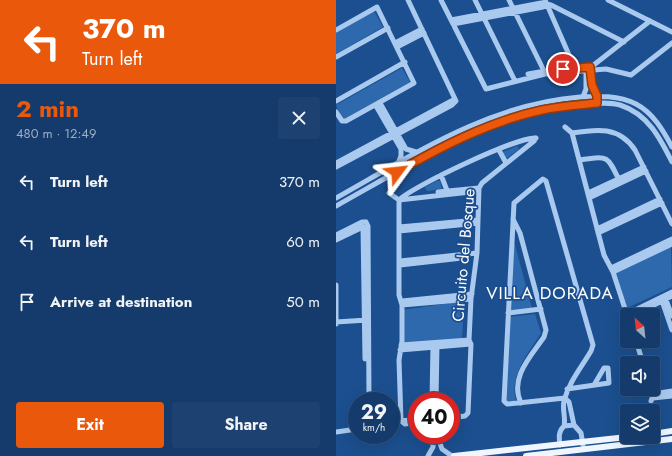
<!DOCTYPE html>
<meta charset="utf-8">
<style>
body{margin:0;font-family:Jost,sans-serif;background:#1d4271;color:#f1f3f6;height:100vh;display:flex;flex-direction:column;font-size:15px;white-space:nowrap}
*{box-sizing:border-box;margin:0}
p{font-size:13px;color:#9dadc1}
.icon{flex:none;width:22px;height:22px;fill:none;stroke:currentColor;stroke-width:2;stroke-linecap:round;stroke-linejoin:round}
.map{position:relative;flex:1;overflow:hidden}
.side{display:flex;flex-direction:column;background:#143b6b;width:336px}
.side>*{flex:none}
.hud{background:#ea580c;color:#fff;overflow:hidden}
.needle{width:26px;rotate:333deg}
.fabs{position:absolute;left:284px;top:308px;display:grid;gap:8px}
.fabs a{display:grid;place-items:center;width:40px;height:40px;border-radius:4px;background:#143b6b;box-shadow:0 4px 16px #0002,0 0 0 1px #33557e;font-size:20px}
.speed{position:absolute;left:12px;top:392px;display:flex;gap:8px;font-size:20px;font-weight:700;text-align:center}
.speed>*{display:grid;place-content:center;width:52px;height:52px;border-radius:50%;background:#143b6b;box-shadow:0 4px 16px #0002,0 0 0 1px #33557e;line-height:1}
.speed small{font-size:10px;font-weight:400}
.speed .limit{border:6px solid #d22;background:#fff;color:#111}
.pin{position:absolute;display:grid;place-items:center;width:34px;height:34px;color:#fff;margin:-17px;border:2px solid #fff;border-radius:50%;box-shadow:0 1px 4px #0007}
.me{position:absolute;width:44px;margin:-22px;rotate:60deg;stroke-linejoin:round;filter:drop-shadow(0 0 3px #0008)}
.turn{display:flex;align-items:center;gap:14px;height:84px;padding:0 16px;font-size:18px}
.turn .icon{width:52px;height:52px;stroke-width:2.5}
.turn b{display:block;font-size:28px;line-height:34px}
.round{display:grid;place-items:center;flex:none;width:42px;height:42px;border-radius:4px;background:#1d4271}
.overview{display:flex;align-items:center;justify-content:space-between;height:68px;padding:0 16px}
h1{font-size:24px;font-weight:700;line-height:30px;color:#ea580c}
.action{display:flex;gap:8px;margin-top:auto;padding:8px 16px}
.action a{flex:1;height:46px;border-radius:4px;background:#ea580c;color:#fff;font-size:16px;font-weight:700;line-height:46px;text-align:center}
.action a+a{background:#1d4271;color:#f1f3f6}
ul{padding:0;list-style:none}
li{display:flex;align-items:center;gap:12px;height:60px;padding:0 16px}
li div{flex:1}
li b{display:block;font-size:15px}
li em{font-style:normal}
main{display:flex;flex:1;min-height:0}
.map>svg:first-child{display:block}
.green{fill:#2e69ad}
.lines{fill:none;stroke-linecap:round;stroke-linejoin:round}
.minor{stroke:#a9c9ee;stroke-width:5}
.major{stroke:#f0f6ff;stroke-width:6}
.route-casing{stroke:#983908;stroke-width:10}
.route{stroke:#ea580c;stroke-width:7}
.labels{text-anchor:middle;stroke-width:3.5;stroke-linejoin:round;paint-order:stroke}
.street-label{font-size:16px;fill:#fff;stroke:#1b4f8f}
.neighbourhood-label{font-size:17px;letter-spacing:1px;fill:#fff;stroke:#1b4f8f}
</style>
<main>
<section class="side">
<div class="hud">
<div class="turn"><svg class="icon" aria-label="left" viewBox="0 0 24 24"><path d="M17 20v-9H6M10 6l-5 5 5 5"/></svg><div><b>370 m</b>Turn left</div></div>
</div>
<div class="overview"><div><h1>2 min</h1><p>480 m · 12:49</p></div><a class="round"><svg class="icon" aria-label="close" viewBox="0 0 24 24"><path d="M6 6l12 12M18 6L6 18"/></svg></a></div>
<ul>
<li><svg class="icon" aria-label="left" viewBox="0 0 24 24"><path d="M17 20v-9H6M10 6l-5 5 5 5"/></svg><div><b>Turn left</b></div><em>370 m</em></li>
<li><svg class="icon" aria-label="left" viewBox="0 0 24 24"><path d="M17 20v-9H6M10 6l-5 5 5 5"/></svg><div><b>Turn left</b></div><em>60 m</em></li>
<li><svg class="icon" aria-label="arrive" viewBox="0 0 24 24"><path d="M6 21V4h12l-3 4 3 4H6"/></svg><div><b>Arrive at destination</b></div><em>50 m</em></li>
</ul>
<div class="action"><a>Exit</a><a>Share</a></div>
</section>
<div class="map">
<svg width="336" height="456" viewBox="0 0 336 456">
<rect width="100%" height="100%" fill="#1b4f8f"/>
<path class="green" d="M38 11 47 27 0 54V33Z
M66 68 74 82 7 120 0 105Z
M181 146 183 149 170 159 167 152Z
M101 181H104L106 189 92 191 90 190 89 187Z
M175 230 196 308 171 311Z
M335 247 336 287 289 309 277 274Z
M128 301 126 340 67 345 66 310Z
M199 314 205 333C192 354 173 375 180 401L168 403 173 317Z"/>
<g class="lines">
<path class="minor" d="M105 0 150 89 209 74 270 69 295 75 336 43
M139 0 179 81
M173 0 209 73
M209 0 240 71
M272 0 336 32
M115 20 205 3 215 5 288 42
M117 24 207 7 211 4
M0 30 41 7 78 83 10 121H6L0 112
M59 43 86 29
M61 47 88 33
M0 57 52 28
M255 68 256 85 261 96V103
M192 74 215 70 254 67
M247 97 250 89V71L314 21
M0 101 69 62
M44 103 70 149 80 152
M40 106 65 149V156L63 161
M229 127 236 133
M236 133 268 255 277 272 291 315
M236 133C261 129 283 126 299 150L336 224
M163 150 170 163
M243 160C271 156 271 154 283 180
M0 163 119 99
M0 167 116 105 120 101 72 0
M105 175 112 193
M102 192 143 188
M53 193 63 200 143 191
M252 193 308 167
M0 198C77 155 153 104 244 97 263 96 282 95 300 104 317 113 327 130 336 147
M253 198 310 171
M0 206C77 163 153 114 242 105 256 104 271 101 284 105 312 114 324 138 336 162
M177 219 184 233 210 330 208 337C195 356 173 378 185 403
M30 222 32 226 33 401
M27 227 29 359
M63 227 142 220
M261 229 324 199
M63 231 142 223
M262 233 326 203
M0 235 26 222H30
M0 240 27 227
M64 261 141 253
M64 265 126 258
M275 268 336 239
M277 272 336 244
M0 285V324
M329 297 336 316
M325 298 336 330
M66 301 136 294
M66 305 135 299
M172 313 205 309
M291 314 336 292
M298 315 336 296
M0 322 31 320
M300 341 307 363
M65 345 133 340
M64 350 135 344
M231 389 273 383 272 368H268L258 385
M317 394 336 391
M229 398 233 402 238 425
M317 398 336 396
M96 401 97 344
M100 401 101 344
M315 401 317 396 315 389
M115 418 129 416 132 413 135 344 133 340 135 299 141 253 143 188 146 183 198 141 200 138
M65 421 81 419
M81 422 69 424 65 421 63 360 66 341V305L63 295V200C77 186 183 136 200 138
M228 426C230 418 226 409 228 401 233 382 245 368 255 351L257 345 210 181 207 179 178 203 168 401 171 404 229 398
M0 432 21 429
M101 435 106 449 116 456
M224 445C223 437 222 432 228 426L238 425 245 433 247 445
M92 456 97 447V435"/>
<path class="major" d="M317 434 336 431
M118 456 291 437
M190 456 336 439"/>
</g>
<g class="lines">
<g class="route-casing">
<path id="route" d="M61 172C106 146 155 121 206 110 224 106 243 105 261 103V96L256 85 254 67 227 69"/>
</g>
<use href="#route" class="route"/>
</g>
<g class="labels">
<g class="street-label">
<text transform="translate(127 255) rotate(-85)" y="6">Circuito del Bosque</text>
</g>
<g class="neighbourhood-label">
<text x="214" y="299">VILLA DORADA</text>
</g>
</g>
</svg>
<div class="fabs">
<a><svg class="needle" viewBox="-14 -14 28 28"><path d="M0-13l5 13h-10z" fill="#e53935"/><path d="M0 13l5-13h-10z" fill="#9dadc1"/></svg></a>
<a><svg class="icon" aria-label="sound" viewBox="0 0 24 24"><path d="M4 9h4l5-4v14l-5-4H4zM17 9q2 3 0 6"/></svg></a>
<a><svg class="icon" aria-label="layers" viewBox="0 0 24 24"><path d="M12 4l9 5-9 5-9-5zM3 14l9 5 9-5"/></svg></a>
</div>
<div class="speed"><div>29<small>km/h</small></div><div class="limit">40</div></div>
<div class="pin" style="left:227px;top:69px;background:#d93025"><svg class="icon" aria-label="arrive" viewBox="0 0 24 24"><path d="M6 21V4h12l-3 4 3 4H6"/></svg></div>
<svg class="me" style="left:61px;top:172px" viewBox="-20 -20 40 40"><path d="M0-17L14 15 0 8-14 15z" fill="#ea580c" stroke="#fff" stroke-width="4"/></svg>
</div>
</main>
